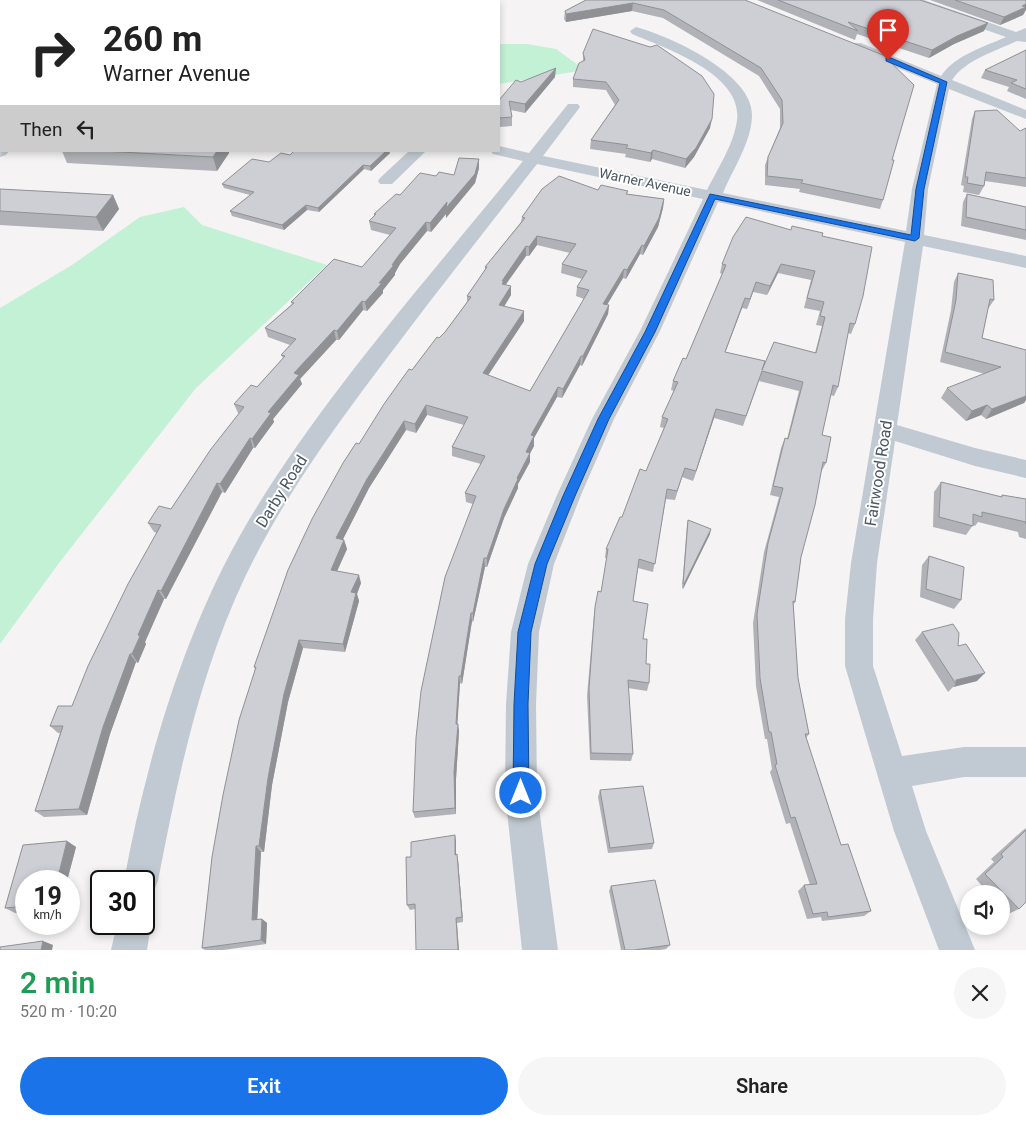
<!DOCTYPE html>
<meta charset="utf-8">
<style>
body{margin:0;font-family:Roboto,sans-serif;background:#f6f6f6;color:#222;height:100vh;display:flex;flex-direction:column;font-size:19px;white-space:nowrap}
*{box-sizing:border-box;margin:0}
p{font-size:16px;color:#767676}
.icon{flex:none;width:28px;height:28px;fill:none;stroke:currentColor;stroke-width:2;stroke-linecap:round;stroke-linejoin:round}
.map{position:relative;height:950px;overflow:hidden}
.panel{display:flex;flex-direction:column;background:#fff;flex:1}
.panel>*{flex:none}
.hud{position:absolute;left:0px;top:0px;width:500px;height:152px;box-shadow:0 2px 8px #0003;background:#fff;color:#222;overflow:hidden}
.tools{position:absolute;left:960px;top:885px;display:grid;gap:10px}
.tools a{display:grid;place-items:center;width:50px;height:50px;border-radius:50%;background:#fff;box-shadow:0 2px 8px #0003;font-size:25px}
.speed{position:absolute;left:15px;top:870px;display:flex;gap:10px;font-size:25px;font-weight:700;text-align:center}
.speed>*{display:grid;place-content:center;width:65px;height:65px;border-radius:50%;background:#fff;box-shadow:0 2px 8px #0003;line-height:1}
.speed small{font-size:12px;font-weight:400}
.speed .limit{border:2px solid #111;border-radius:8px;background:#fff;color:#111}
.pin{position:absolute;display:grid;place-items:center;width:42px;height:42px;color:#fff;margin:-51px -21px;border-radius:50% 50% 50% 0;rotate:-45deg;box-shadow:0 0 5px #0007}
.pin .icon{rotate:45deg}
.me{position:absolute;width:55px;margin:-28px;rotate:0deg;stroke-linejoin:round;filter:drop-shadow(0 0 4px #0008)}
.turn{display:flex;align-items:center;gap:18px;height:105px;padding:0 20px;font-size:22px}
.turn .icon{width:65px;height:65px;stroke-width:2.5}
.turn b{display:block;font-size:35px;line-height:42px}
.then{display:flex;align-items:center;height:48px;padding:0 20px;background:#0003;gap:10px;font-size:19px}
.round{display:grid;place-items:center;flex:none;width:52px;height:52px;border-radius:26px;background:#f6f6f6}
.headline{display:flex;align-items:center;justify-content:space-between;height:85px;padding:0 20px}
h1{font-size:30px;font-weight:600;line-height:38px;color:#1e9e55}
.action{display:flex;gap:10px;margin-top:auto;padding:10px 20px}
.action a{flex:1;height:58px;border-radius:30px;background:#1a73e8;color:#fff;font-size:20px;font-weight:600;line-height:58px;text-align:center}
.action a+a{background:#f6f6f6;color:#222}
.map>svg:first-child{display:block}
.green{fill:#c3f1d5}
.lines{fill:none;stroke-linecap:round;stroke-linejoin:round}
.minor{fill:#c1cad2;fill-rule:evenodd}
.wall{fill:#b0b2b7;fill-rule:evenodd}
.shaded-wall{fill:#909195}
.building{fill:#cdcfd5;stroke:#909195;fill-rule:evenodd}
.route{fill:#1a73e8;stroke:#114b97}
.labels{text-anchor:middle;stroke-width:4;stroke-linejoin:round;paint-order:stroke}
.far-street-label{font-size:14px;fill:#4a5661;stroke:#fff}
.street-label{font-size:16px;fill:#4a5661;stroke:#fff}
</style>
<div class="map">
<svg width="1026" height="950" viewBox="0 0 1026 950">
<rect width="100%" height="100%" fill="#f5f3f3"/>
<path class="green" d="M0 0H338L340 1H1L0 152Z
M499 44H527L556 49 585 70 499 84Z
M184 207 202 225 327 265 196 388 59 563 0 644V308L72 265 140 217Z"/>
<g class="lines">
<path class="minor" d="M402 0H418L419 1H403Z
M907 0H924L1016 32 1026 28V42L1017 41C996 51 965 60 952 80L1026 110V119L949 89 928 189 924 235 1026 256V268L923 246 897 425 975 448 1026 460V478L975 466 895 441 877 563 873 619V666L902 756 964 747H1026V777H964L912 786 926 831 975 950H939L894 831 845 666V619L851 563 905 242 718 202 660 331 614 419 581 495 554 564 539 632 536 704 537 793 558 950H522L505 793 506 704 511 632 528 564 557 495 592 419 640 331 703 199 537 164C488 227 438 290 390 354 337 424 284 496 246 575 200 671 178 777 158 881L153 893 144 897V881H124C146 761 184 631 246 525 322 396 429 278 523 161L493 154 491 151H499V146L529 153 568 104H578L580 107 543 156 707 190C718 168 734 144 737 120 743 74 665 48 632 34L630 31 636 27C670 36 753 74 752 115 752 141 733 169 723 193L906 231 912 189 937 84 851 49 849 46 851 43H861L941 76C955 55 984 47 1006 37L909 3Z
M1 146V151H9L6 155 0 157Z
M409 151H426L392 184H380L378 181 380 178Z
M144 911 146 912 151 924 147 950H111L117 924H144Z"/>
</g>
<path class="wall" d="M586 0H745L892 160 883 200 880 209 799 192 800 189 765 185V165L768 157 780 128V109L759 76 663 18 632 11 566 22 564 19 565 11Z
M757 0H920L984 31 954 44 929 58 857 34 855 40Z
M930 0H1026L1025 10 1023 15 1000 25Z
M1026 50V99L1007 91 1009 87 981 78 985 70Z
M583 53 710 128 694 157 685 168 652 159 650 162 625 157 626 154 590 149 591 140 615 105 606 90 573 87V79L583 61Z
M555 77 525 113 511 110 512 117V126L499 127V100L521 82Z
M975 111 1020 131 1026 128V187L985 181 984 186 979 195 963 192 964 186 961 185 972 119Z
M62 151H229V153L217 171 67 163Z
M294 151H389L390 153 371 171 364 169 319 212 307 210 284 230 232 216 230 211 250 195 224 188 222 184 269 162 290 155Z
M479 159V168L475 183 446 218V214L431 232 427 231 400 264 395 273V275L383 290V293L367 311 363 310 339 340H336L300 379 302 384 273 419 274 422 255 448H253L225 493 222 492 166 599H164L145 642 146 644 138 663 136 662 110 734 87 815 44 817 35 811 60 733H58L50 726 72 706 157 533 154 532 148 523 171 509 239 413H238L234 404 257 387 283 358 281 355 290 345 268 337 265 328 292 304 291 302 362 267 390 235 371 230 369 221 374 216V214L400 195 436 176 454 175Z
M0 189 113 195 119 209 103 231 0 225Z
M598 190 628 191 627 194 664 199 663 208 658 227 643 255 640 254 626 279 623 278 607 305H609L608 314 582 366 580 365 562 398 557 397 534 438V446L530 453V462L518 484V488L504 518 487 567H485L473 622 472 621 462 684 460 683 457 724 459 731 456 779V814L415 818 413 812 473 504 466 502 465 493 481 464 452 456V447L464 425 427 415 416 433 406 430 369 488 343 539 344 540 347 549 337 571 361 583 357 594 359 601 345 652 303 648 288 702 272 785 264 852H261L257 919H262L267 923 266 944 223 950H205L202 948 255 669 254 667 359 444 412 370 445 332 467 302V296L485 270V267L521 222 522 217ZM537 245 570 253 562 264 561 273 582 279 577 287 576 296 584 299 530 391 488 375 524 321 504 306 511 295 506 284 526 256H529Z
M967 194 1026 207V240L961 226 963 202Z
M791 230 822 236 855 324 851 334 848 333 838 387 834 396 830 395 822 435 826 463 821 472 801 557 795 602 793 606 798 678 809 734 806 738 841 845 871 911 864 916 822 921 821 917 807 919 798 891 804 885H810L790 823 786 824 770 772 772 769 767 739H765L756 686 753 623 764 552 779 497 770 495 781 448 785 438 787 439 799 391 759 381 743 426 714 418 693 481 682 477 675 500 666 499 653 572 638 568 633 601 643 639 649 683 647 691 628 688 633 754 631 761 590 760 587 696 594 615 595 607 601 592 607 558H605L606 549 646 471 664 428 660 427 662 417 674 391 671 390 673 381 686 359 722 274 720 273 722 264ZM778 273 811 280 804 308 820 311 816 325 822 326 815 353 765 361 725 352 742 308 747 309 753 292 767 295Z
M958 273 994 300 988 309 982 338 1026 350V400L1024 403 986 419 981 415 966 421 941 398 947 388 985 374 940 362 951 310 954 282Z
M941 482 1001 497 1002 495 1026 499V539L1019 537 1018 532 978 522 975 526 973 525 966 535 933 527 934 492Z
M688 520 710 534 683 589 682 588 687 525Z
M929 556 961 600 954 609 920 597 922 565Z
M922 632 958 646 977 681 953 687 948 692 915 640Z
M600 790 654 843 652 849 608 853 598 797Z
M1026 828V902L1019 909 1008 914 1001 907V894H989L976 879 994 862 991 859 1022 831Z
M67 841 76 847 67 881H26V912L15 913 5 908 23 845Z
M456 841V854L458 860 463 922 457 923 415 909 410 910 407 905Z
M611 886 670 945 666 949 660 950H621L609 891Z"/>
<path class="shaded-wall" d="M633 3 632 11 566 22V14Z
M1026 4V10L1023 15 1000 25 1004 17Z
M988 23 984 31 954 44 929 58 932 50 957 36Z
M556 68 555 77 525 113V104Z
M712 119 710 128 694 157 685 168 686 159Z
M653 150 652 159 650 162 651 153Z
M217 151H229V153L217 171 213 157Z
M386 151H389L390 153 371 171 370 166Z
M479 159V168L475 183 446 218V214L431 232 430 223Z
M363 165 364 169 319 212 318 208Z
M113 195 119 209 103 231 96 217Z
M664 199 663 208 658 227 643 255 644 246Z
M306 205 307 210 284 230 282 225Z
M426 222 427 231 400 264 395 273V275L383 290V293L367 311 365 302 399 255Z
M537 236V245L529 256V247Z
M642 245 640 254 626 279 627 270Z
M526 246V256L504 287 502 281Z
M781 264 778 273 767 295 770 286Z
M624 269 623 278 602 313 603 304Z
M756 282 753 292 747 309 750 299Z
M511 286V295L499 315V305Z
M745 298 742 308 722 361 725 352Z
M362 301 363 310 339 340 337 331Z
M609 305 608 314 582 366 583 356Z
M524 311V321L483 383V373Z
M334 330 336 340 300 379 302 384 273 419 274 422 255 448 252 439 268 412 294 373Z
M581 356 580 365 562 398 563 389Z
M558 387 557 397 534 438V446L526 461V452L531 435Z
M1026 396V400L1024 403 986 419 992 409Z
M426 405 427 415 416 433 415 424Z
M987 405 981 415 966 421 972 411Z
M716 409 714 418 693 481 696 471Z
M404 421 406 430 369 488 339 547 336 538 367 479Z
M250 438 253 448 225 493 220 484Z
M530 453V462L518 484V488L504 518 487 567V558L504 509 517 478Z
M217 483 222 492 166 599 161 591Z
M711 529 710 534 683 589 684 584Z
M344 540 347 549 334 578 331 570Z
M484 558 485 567 473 622V613Z
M359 575 361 583 357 594 359 601 345 652 343 644 351 592Z
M158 590 164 599 145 642 146 644 138 663 132 654 138 635Z
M471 613 472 621 462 684 461 676Z
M299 640 303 648 288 702 272 785 264 852 259 846 268 778 284 694Z
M130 654 136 662 110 734 87 815 79 809 103 727Z
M985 673 977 681 953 687 956 684V680Z
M459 676 460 683 457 731 456 724Z
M458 724 459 731 456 779V814L455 808 454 772Z
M455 835 456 841V860L455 855Z
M67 841 76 847 67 881H57Z
M256 846 261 852 257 925 252 920Z
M457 854 458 860 463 922 462 917Z
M456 918 457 923 459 950H458Z
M262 919 267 923 266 944 261 940Z
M43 941 53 945 52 950H41Z"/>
<path class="building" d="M586 0H745L883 55 914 85 892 160H894L883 200 801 183 803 180 767 176 768 157 783 123 782 100 761 68 664 10 633 3 566 14 565 11Z
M778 0H920L988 23 957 36 932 50 848 22 858 31Z
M955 0H1026V4L1022 6 1026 7 1004 17Z
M593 29 650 47 657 45 702 76 714 94 712 119 696 148 686 159 653 150 651 153 626 148 628 145 591 140 619 100 606 82 573 79 579 63 585 60 583 53Z
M1026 50V89L1011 83 1017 80 985 70Z
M556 68 525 104 509 101 512 117 499 118V100L516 80 521 82Z
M997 110 1020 131 1026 128V178L986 172 984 186 967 183 968 177H965L975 111Z
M102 151H217L213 157Z
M294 151H386L370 166 363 165 318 208 306 205 282 225 230 211 254 192 222 184 252 159 269 162 281 153 290 155Z
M459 158 479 159 475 174 446 208 447 202 430 223 426 222 399 255 392 265H394L379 283H382L365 302 362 301 337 331 334 330 294 373 299 375 268 412 271 413 252 439 250 438 220 484 217 483 161 591 158 590 138 635 140 636 132 654H130L103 727 79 809 35 811 63 726H50L58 706H72L88 666 128 584 161 525 148 523 159 506 171 509 211 449 244 407 234 404 251 385 257 387 285 356 281 355 296 339 265 328 294 303 291 302 334 259 362 267 396 228 369 221 376 214H374L396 194 400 195 420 173 436 176 439 172 454 175Z
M559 176 598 190 601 185 628 191 626 194 664 199 659 218 644 246 642 245 627 270 624 269 603 304 609 305 583 356H581L563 389 558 387 531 435 534 436 526 452 530 453 517 478 518 479 504 509 487 558H484L473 613H471L461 676H459L456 724H458L454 772 455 808 413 812 416 738 421 691 445 577 476 496 465 493 485 456 452 447 468 417 426 405 415 424 404 421 367 479 336 538 344 540 331 570 359 575 351 592 356 593 343 644 299 640 284 694 268 778 259 846H256L252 920 262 919 261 940 202 948 212 857 223 795 239 720 256 667H254L288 570 312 519 343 463 356 443 359 444 384 404 409 369 412 370 437 337 439 338 445 332 471 297 467 296 487 267H485L525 218 522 217 542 189ZM537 236 576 244 562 264 587 271 577 287 589 290 530 391 483 373 524 311 499 305 511 286 502 284 504 281H502L526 246 529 247Z
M0 189 113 195 96 217 0 211Z
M967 194 1026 207V230L966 217Z
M746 217 791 230 792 226 823 233 822 236 872 247 863 296 855 324 850 323 838 387 833 385 822 435 831 437 826 463 823 462 815 505 801 557 795 602 793 601 798 678 809 734H805L841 845 848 844 871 911 828 917 827 912 813 914 804 885 817 884 795 817 791 818 775 765 777 764 771 732H769L760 678 757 614 768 543 783 488 773 486 785 438 788 439 803 382 762 371 746 416 716 409 696 471 685 468 677 491 667 489 655 564 639 559 633 601 648 604 643 639H647L646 664H650L649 683 628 680 633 754 591 753 589 688 595 607 598 591 601 592 608 549H606L620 517H622L640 469 646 471 668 419 662 417 678 382 673 381 683 358 686 359 726 265 722 264 733 237ZM781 264 815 271 807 298 824 302 820 316 825 317 816 353 774 342 762 370 765 361 725 352 745 298 750 299 756 282 770 286Z
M958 273 993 280 994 300 990 299 982 338 1026 350V396L992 409 987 405 972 411 947 388 1001 367 945 352 956 300Z
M941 482 1002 497V495L1026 499V524V522L982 512V517L973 514V526L939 517Z
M688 520 711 529 684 584H683Z
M929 556 964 567 961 600 926 589Z
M953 624 959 633 958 646 966 644 985 673 956 680V684L922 632Z
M643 786 654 843 610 848 600 790Z
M1026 830V902L1019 909 985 874 1003 857 1001 854Z
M455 835V855L457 854 462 917 456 918 458 950H416L415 904 407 905 406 857H411V842Z
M67 841 57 881H26V906L5 908 23 845Z
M655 880 670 945 634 950H625L611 886Z
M43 941 41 950H0V947Z"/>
<path class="route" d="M886 58H891L947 82 924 189 919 238 915 241 715 199 655 332 609 419 575 496 547 564 531 632 528 704 529 793 526 798 521 801 516 798 513 793 514 704 518 632 535 564 563 496 598 419 645 332 710 194 911 235 916 189 940 83 886 61Z"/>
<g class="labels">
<g class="far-street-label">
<text transform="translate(645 182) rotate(12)" y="5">Warner Avenue</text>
</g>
<g class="street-label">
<text transform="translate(878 473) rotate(-81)" y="6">Fairwood Road</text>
<text transform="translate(281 491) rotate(-58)" y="6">Darby Road</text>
</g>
</g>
</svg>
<div class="tools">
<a><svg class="icon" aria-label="sound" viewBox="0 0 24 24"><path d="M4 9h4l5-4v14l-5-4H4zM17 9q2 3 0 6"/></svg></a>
</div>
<div class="speed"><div>19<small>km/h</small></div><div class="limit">30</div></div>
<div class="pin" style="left:888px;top:60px;background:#d93025"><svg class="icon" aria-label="arrive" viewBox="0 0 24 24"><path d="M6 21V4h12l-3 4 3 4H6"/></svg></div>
<svg class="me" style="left:521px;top:793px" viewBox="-20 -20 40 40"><circle r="17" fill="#1a73e8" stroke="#fff" stroke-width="3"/><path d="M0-11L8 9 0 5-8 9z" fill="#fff"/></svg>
<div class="hud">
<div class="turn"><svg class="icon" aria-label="right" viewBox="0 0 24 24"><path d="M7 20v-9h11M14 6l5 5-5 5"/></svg><div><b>260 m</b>Warner Avenue</div></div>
<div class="then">Then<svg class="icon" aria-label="left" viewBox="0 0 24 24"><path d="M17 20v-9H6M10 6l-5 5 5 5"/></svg></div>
</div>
</div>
<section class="panel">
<div class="headline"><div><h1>2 min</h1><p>520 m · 10:20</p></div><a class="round"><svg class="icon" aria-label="close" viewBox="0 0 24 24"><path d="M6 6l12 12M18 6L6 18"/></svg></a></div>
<div class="action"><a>Exit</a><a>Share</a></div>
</section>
